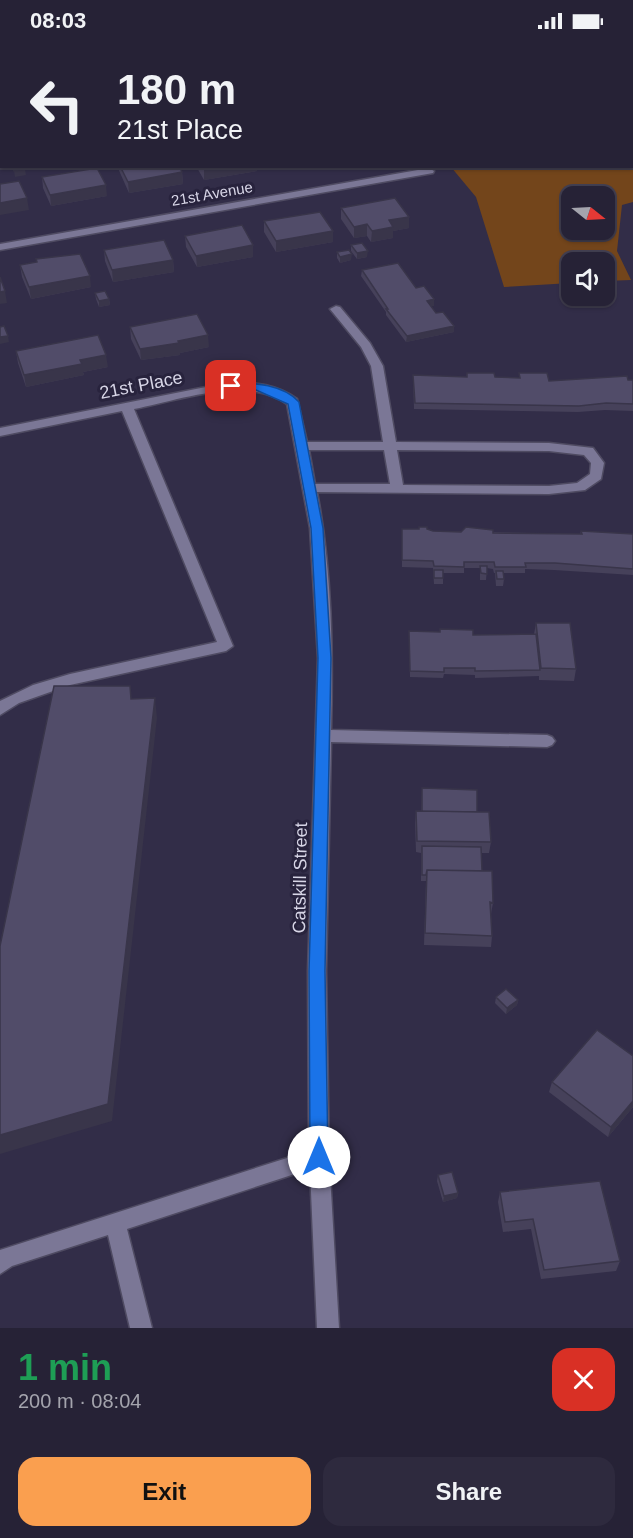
<!DOCTYPE html>
<meta charset="utf-8">
<style>
body{margin:0;font-family:Arial,sans-serif;background:#2e2a3e;color:#f1f3f6;height:100vh;display:flex;flex-direction:column;font-size:22px;white-space:nowrap}
*{box-sizing:border-box;margin:0}
p{font-size:20px;color:#a4a4ad}
.icon{flex:none;width:33px;height:33px;fill:none;stroke:currentColor;stroke-width:2;stroke-linecap:round;stroke-linejoin:round}
.map{position:relative;height:1286px;overflow:hidden}
.side{display:flex;flex-direction:column;background:#262236;flex:1}
.side>*{flex:none}
.banner{position:absolute;left:0px;top:0px;width:633px;height:126px;box-shadow:0 2px 4px #0004,0 0 0 2px #423f51;background:#262236;color:#f1f3f6;overflow:hidden}
.needle{width:39px;rotate:108deg}
.controls{position:absolute;left:561px;top:144px;display:grid;gap:12px}
.controls a{display:grid;place-items:center;width:54px;height:54px;border-radius:12px;background:#262236;box-shadow:0 2px 4px #0004,0 0 0 2px #423f51;font-size:30px}
.pin{position:absolute;display:grid;place-items:center;width:51px;height:51px;color:#fff;margin:-26px;border-radius:12px;box-shadow:0 3px 9px #0006}
.me{position:absolute;width:66px;margin:-33px;rotate:0deg;stroke-linejoin:round;filter:drop-shadow(0 0 4px #0008)}
.turn{display:flex;align-items:center;gap:21px;height:126px;padding:0 18px;font-size:27px}
.turn .icon{width:78px;height:78px;stroke-width:2.5}
.turn b{display:block;font-size:42px;line-height:51px}
.round{display:grid;place-items:center;flex:none;width:63px;height:63px;border-radius:18px;background:#2e2a3e}
.summary{display:flex;align-items:center;justify-content:space-between;height:102px;padding:0 18px}
h1{font-size:36px;font-weight:700;line-height:45px;color:#1e9e55}
.primary-button{display:flex;gap:12px;margin-top:auto;padding:12px 18px}
.primary-button a{flex:1;height:69px;border-radius:18px;background:#fa9f4f;color:#111;font-size:24px;font-weight:700;line-height:69px;text-align:center}
.primary-button a+a{background:#2e2a3e;color:#f1f3f6}
.status{display:flex;justify-content:space-between;align-items:center;height:42px;padding:0 30px;background:#262236;direction:ltr}
.status svg{height:16px;fill:currentColor}
.map>svg:first-child{display:block}
.green{fill:#73451b;fill-rule:evenodd}
.lines{fill:none;stroke-linecap:round;stroke-linejoin:round}
.minor-casing{stroke:#4f4b62;stroke-width:3}
.minor{fill:#7b7796;fill-rule:evenodd}
.wall{fill:#46415a}
.shaded-wall{fill:#39354a}
.building{fill:#514c69;stroke:#39354a;stroke-width:1.5}
.route{fill:#1a73e8;stroke:#114b97;stroke-width:1.5}
.labels{text-anchor:middle;stroke-width:6;stroke-linejoin:round;paint-order:stroke}
.far-street-label{font-size:15px;fill:#d7d5e6;stroke:#28233d}
.street-label{font-size:18px;fill:#d7d5e6;stroke:#28233d}
</style>
<div class="status"><b>08:03</b><svg viewBox="0 0 49 12"><path d="M0 12V9h3v3zM5 12V6h3v6zM10 12V3h3v9zM15 12V0h3v12zM26 1h20v11H26zM47 4h2v5h-2z"/></svg></div>
<div class="map">
<svg width="633" height="1286" viewBox="0 0 633 1286">
<rect width="100%" height="100%" fill="#322d48"/>
<path class="green" d="M385 0H633V160L622 163 617 209 631 238 605 239 604 220H572L571 241 504 245 476 155 451 125 632 124V2ZM572 154H604V188H572Z"/>
<g class="lines">
<g class="minor-casing">
<path id="minor" d="M0 64H2V70H0Z
M429 126 434 129 433 131 0 208V202Z
M336 264 340 265 370 301 383 324 396 400 549 401 593 406 604 421 601 437 585 448 549 452 317 450C332 528 333 609 331 688L547 693 552 695 555 699 552 703 547 705 331 700 326 929 329 1115 339 1286H317L310 1127 127 1187 152 1286H130L108 1193 12 1224 0 1232V1208L309 1109 308 929 318 616 310 486 287 362C247 333 179 358 134 367L233 604 226 609 70 643 19 661 0 673V659L33 643 70 632 217 600 122 369 0 394V386L231 340C255 340 278 343 297 357L307 400H383L371 324 361 305 330 267ZM309 408H384L390 442H315ZM397 408 549 409 584 413 591 421 590 432 577 441 549 444 403 443Z"/>
</g>
<use href="#minor" class="minor"/>
</g>
<path class="wall" d="M117 124H179L182 130 183 142 129 151Z
M196 124H257V129L204 138Z
M42 135 107 154 51 164 43 146Z
M341 166 409 175V186L393 189V196L371 200 367 194 354 196 341 177Z
M264 179 333 189V200L276 210 264 190Z
M185 194 253 203V215L197 225 186 205Z
M351 203 367 215 357 217 351 209Z
M104 208 173 218 174 230 113 240 105 219Z
M337 210 351 218 340 221 337 216Z
M36 217 91 245 31 257 22 235 20 223 37 220Z
M362 228 416 246 434 257V264H431L436 271 454 284V290L406 300 386 273V270L361 234Z
M95 251 109 257 110 263 99 265 96 257Z
M130 285 209 305 180 311V313L141 318 131 297Z
M16 309 108 325 83 330 84 333 26 345 18 321Z
M467 331 495 335 519 336V331L549 339 633 338V369L605 368 578 370 414 367 413 333 466 335Z
M402 487H427L433 489 580 492 581 489 633 492V533L554 528 525 527V531H503L504 537 503 544H496L495 531H494L493 527 487 526 486 538H480V526H464V531H443V542H434L433 526 402 525Z
M536 581 576 627 574 639 539 638V633V634L475 636V633L444 632 443 636 410 635 409 589 473 593 534 592Z
M422 746 477 770 491 800 489 811H481L482 829 493 861 491 872 492 894 491 905 424 903 426 839H421V811L416 810 415 781 416 769H421Z
M496 955 518 958 517 963 506 972 495 961Z
M552 1040 633 1065 608 1095 549 1050Z
M438 1133 458 1151 457 1156 443 1160 437 1139Z
M500 1150 620 1219 616 1229 541 1237 531 1187 503 1190 498 1160Z"/>
<path class="shaded-wall" d="M216 0H233V2H205Z
M251 0H287L276 2H251Z
M0 34H2V45H0Z
M2 101V113H0V102Z
M219 124H257V129L204 138V127Z
M25 127 26 133 15 135 14 129Z
M182 130 183 142 129 151 128 140Z
M106 143 107 154 51 164 50 153Z
M27 156 29 168 0 173V161Z
M409 175V186L393 189V196L371 200 372 189 389 178Z
M367 182V194L354 196V185Z
M333 189V200L276 210V199Z
M253 203V215L197 225 196 214Z
M368 209 367 215 357 217V211Z
M352 212 351 218 340 221V215Z
M173 218 174 230 113 240 112 228Z
M90 234 91 245 31 257 29 245Z
M5 249 7 261 0 262V250Z
M109 257 110 263 99 265V259Z
M434 257V264L427 265V259Z
M454 284V290L406 300 407 294Z
M208 293 209 305 180 311V313L141 318 140 307Z
M8 294 9 300 0 302V295Z
M106 313 108 325 83 330 84 333 26 345 24 333 80 318Z
M155 656 157 676 112 1079 0 1112V1093Z
M518 958 517 963 506 972 507 966Z
M633 1059V1065L608 1095 611 1085Z
M458 1151 457 1156 443 1160 444 1154Z"/>
<path class="building" d="M107 0H164L165 2H108Z
M182 0H216L205 2H183Z
M0 19H2V34H0Z
M0 82H2V101L0 102Z
M24 124 25 127 14 129 12 125Z
M120 124H179L182 130 128 140Z
M202 124H219L204 127Z
M97 126 106 143 50 153 42 135Z
M19 139 27 156 0 161V142Z
M395 156 409 175 389 178 393 185 372 189 367 182 354 185 341 166Z
M320 170 333 189 276 199 264 179Z
M242 183 253 203 196 214 185 194Z
M164 198 173 218 112 228 104 208Z
M362 201 368 209 357 211 351 203Z
M349 208 352 212 340 215 337 210Z
M80 212 90 234 29 245 20 223 37 220 36 217Z
M398 221 416 246 424 244 434 257 427 259 436 271 443 270 454 284 407 294 386 267H388L362 228Z
M0 235 5 249 0 250Z
M105 249 109 257 99 259 95 251Z
M197 272 208 293 178 299 179 301 140 307 130 285Z
M4 284 8 294 0 295V285Z
M98 293 106 313 80 318 82 322 24 333 16 309Z
M467 331H494L495 335 520 336 519 331H547L549 339 627 334 628 338H633V362L606 361 579 364 415 361 413 333 467 335Z
M419 485H427V487L433 489 461 490 466 485 493 488V491L582 492 581 489 633 492V527L555 521H525L526 525H495L494 520H464V525L434 524 433 519 402 518V487H419Z
M480 524H487V532L481 531Z
M434 528H443V536H434Z
M496 529H503L504 537H497Z
M536 581H570L576 627 541 626Z
M440 587 473 588V593L536 592 540 628 475 629V626H444V630L410 629 409 589 440 590Z
M54 644H130L131 657 155 656 108 1062 0 1093V904Z
M422 746 477 748V770L422 769Z
M416 769 489 770 491 800 417 799Z
M422 804 481 805 482 829 427 828 426 833H422Z
M427 828 492 829 493 861 490 860 492 894 425 891Z
M506 947 518 958 507 966 496 955Z
M597 988 633 1014V1059L611 1085 552 1040Z
M452 1130 458 1151 444 1154 438 1133Z
M600 1139 620 1219 544 1228 533 1177 505 1180 500 1150Z"/>
<path class="route" d="M231 340C253 341 283 342 299 360L323 486 331 616 325 929 328 1115 325 1121 319 1124 313 1121 310 1115 309 929 318 616 311 486 288 362 256 348 227 346V341Z"/>
<g class="labels">
<g class="far-street-label">
<text transform="translate(212 152) rotate(-10)" y="5">21st Avenue</text>
</g>
<g class="street-label">
<text transform="translate(141 343) rotate(-11)" y="6">21st Place</text>
<text transform="translate(300 836) rotate(-89)" y="6">Catskill Street</text>
</g>
</g>
</svg>
<div class="controls">
<a><svg class="needle" viewBox="-14 -14 28 28"><path d="M0-13l5 13h-10z" fill="#e53935"/><path d="M0 13l5-13h-10z" fill="#a4a4ad"/></svg></a>
<a><svg class="icon" aria-label="sound" viewBox="0 0 24 24"><path d="M4 9h4l5-4v14l-5-4H4zM17 9q2 3 0 6"/></svg></a>
</div>
<div class="pin" style="left:231px;top:344px;background:#d93025"><svg class="icon" aria-label="arrive" viewBox="0 0 24 24"><path d="M6 21V4h12l-3 4 3 4H6"/></svg></div>
<svg class="me" style="left:319px;top:1115px" viewBox="-20 -20 40 40"><circle r="19" fill="#fff"/><path d="M0-13L10 11 0 6-10 11z" fill="#1a73e8"/></svg>
<div class="banner">
<div class="turn"><svg class="icon" aria-label="left" viewBox="0 0 24 24"><path d="M17 20v-9H6M10 6l-5 5 5 5"/></svg><div><b>180 m</b>21st Place</div></div>
</div>
</div>
<section class="side">
<div class="summary"><div><h1>1 min</h1><p>200 m · 08:04</p></div><a class="round" style="background:#d93025;color:#fff"><svg class="icon" aria-label="close" viewBox="0 0 24 24"><path d="M6 6l12 12M18 6L6 18"/></svg></a></div>
<div class="primary-button"><a>Exit</a><a>Share</a></div>
</section>
